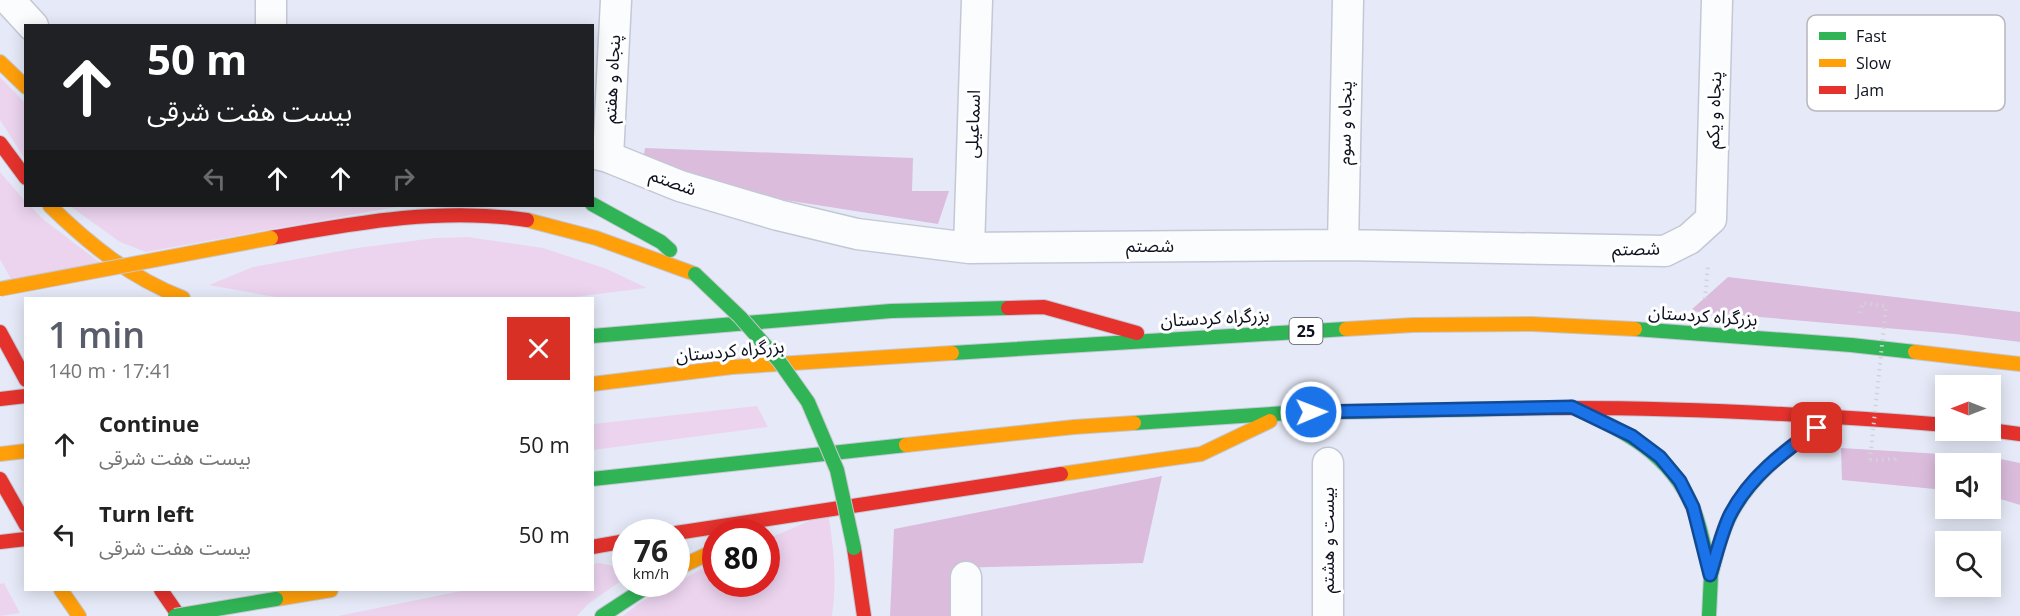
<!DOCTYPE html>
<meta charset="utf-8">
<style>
body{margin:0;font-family:"Open Sans","Noto Sans Arabic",sans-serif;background:#f6f6f6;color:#222;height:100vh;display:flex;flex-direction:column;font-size:22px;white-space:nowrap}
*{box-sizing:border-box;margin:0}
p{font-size:20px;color:#767676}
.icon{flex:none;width:33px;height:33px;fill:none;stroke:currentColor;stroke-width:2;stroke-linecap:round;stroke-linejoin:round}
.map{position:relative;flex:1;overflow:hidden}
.drawer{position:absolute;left:24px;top:297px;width:570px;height:294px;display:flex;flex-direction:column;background:#fff;border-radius:0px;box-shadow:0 3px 15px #0003}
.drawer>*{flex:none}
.top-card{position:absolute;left:24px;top:24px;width:570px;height:183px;border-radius:0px;box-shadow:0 3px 15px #0003;background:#202124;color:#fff;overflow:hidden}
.needle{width:39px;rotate:270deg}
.controls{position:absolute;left:1935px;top:375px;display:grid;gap:12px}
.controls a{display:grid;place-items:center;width:66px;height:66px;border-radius:0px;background:#fff;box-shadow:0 3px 15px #0003;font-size:30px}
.speed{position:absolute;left:612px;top:519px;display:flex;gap:12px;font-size:30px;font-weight:700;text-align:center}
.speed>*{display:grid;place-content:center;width:78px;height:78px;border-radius:50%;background:#fff;box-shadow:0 3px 15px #0003;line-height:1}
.speed small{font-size:15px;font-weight:400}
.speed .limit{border:9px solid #d22;background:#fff;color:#111}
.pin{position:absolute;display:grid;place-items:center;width:51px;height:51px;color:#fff;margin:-26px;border-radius:12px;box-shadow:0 3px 9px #0006}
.me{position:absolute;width:66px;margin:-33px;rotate:89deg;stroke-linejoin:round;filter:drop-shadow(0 0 4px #0008)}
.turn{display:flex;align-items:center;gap:21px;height:126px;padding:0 24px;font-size:27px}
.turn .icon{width:78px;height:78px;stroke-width:2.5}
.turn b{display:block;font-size:42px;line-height:51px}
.lanes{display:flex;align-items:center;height:57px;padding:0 24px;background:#0003;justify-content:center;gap:30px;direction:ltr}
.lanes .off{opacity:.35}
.round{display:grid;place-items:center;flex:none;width:63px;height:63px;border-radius:0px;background:#f6f6f6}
.headline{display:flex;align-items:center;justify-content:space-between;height:102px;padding:0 24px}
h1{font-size:36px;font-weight:600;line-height:45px;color:#595c6a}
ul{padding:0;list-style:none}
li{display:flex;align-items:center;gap:18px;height:90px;padding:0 24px}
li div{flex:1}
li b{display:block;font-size:22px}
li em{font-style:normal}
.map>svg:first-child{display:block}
.green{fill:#ecd4ef}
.forest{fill:#dbbcdd}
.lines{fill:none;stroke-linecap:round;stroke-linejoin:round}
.street-casing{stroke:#c4c8d5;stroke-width:33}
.fast-casing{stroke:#c4c8d5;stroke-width:16}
.slow-casing{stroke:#c4c8d5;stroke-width:16}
.jam-casing{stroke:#c4c8d5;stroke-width:16}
.path{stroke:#d2d3d8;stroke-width:4;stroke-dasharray:1.5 4.5;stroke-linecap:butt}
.street{stroke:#fbfcfe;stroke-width:30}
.fast{stroke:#30b455;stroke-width:14}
.slow{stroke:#ff9f0a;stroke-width:14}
.jam{stroke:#e5322d;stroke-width:14}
.fast-bridge-casing{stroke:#c6c8d0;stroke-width:16;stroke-linecap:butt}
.slow-bridge-casing{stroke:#c6c8d0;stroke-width:16;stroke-linecap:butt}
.path-bridge{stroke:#d2d3d8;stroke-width:4;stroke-dasharray:1.5 4.5;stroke-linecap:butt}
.fast-bridge{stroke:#30b455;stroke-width:14}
.slow-bridge{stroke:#ff9f0a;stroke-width:14}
.route-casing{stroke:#114b97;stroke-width:15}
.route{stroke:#1a73e8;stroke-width:10}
.labels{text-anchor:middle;stroke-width:6;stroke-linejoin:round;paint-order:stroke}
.shield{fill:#fff;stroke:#565862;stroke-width:1.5}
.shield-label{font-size:16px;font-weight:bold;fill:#0d101e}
.street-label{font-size:18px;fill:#0d101e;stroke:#fff}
.key{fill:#fff;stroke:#b6b7bc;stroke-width:1.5}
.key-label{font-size:16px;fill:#0d101e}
</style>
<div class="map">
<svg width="2020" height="616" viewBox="0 0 2020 616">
<rect width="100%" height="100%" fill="#e6eaf8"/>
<path class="green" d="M0 77 25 103V159L0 120Z
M0 172 25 201 26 206H30L44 220 102 264 13 283 0 259Z
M70 206H401L146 252 120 242Z
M468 237 543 248 607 269 647 288 566 298H281L209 285 253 267 357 248 435 238Z
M757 406 768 427 593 450V424Z
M828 513C834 547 837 581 832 616H623L639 603 715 562 716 584H766L767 539Z
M599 563 625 568V578L588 604 577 616H338L466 590H592L593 564Z
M4 583 20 613 0 616V584Z"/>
<path class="forest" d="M645 148 913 158 912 191H949L938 224 772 198 643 161Z
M1728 277 2020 312V342L1955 334 1690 311Z
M1841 448 1991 457 2020 463V505L1991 496 1990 464H1946L1945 490 1842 480Z
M1162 476 1143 563 956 568 953 616H890L894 529Z"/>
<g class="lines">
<g class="street-casing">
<path id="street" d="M9 0 33 26
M271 26V0
M592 153 608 157 680 186 778 215 857 234 969 248 1343 245 1665 251 1689 239 1711 219 1717 0
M608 157 616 0
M1343 245 1348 0
M969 248 977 0
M966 616V577
M1328 616V463"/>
</g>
<g class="fast-casing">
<path id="fast" d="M592 204 661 242 670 250
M1635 329 1851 345 1915 352
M592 336 891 311 1008 308
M952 353 1346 329
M1572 407C1622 429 1671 454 1693 508 1702 529 1705 553 1711 575 1716 556 1720 536 1729 518 1751 472 1794 444 1834 416
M1134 423 1287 413 1494 409
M592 479 906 445
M602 616 651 584
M1709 616 1711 575"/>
</g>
<g class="slow-casing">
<path id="slow" d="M0 62 26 87
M50 206C90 245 131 278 183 298
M527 220 596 238 695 274
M1346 329 1413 325 1532 324 1635 329
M1915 352 2020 364
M592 384 732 367 952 353
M906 445 1074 427 1134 423
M0 454 26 451
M1061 474 1201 454 1270 421
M676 569 716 550
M61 590 79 616
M276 599 331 590"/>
</g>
<g class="jam-casing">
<path id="jam" d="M0 143 26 178
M271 238C356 223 441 207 527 220
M1008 308 1044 307 1137 333
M0 332 26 380
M0 399 26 396
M1494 409C1644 405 1796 413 1946 425
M1990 430 2020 434
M0 479 26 525
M676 533 1061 474
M0 542 26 539
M592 547 626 541
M854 548 864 616
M161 590 179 616"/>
</g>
<path class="path" d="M1705 299 1708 265
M1860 313 1863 303 1886 306
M1870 460 1895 459 1896 455"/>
<use href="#street" class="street"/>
<use href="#fast" class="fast"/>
<use href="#slow" class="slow"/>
<use href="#jam" class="jam"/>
<g class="fast-bridge-casing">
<path id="fast-bridge" d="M695 274 740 317 779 361 808 402 837 470 854 548
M175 616 276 599"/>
</g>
<g class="slow-bridge-casing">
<path id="slow-bridge" d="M0 289 271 238"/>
</g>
<path class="path-bridge" d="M1870 460 1886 306"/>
<use href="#fast-bridge" class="fast-bridge"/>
<use href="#slow-bridge" class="slow-bridge"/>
</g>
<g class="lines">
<g class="route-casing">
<path id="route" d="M1311 412 1572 407 1632 436 1660 457 1680 481 1693 507 1710 575C1716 556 1721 535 1729 517 1748 478 1783 452 1817 428"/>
</g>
<use href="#route" class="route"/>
</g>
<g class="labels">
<rect class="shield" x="1289.5" y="318" width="33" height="26" rx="4.5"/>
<g class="shield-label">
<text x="1306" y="337">25</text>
</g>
<g class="street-label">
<text transform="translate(612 79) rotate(-87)" y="6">پنجاه و هفتم</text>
<text transform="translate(1714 110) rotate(-88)" y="6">پنجاه و یکم</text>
<text transform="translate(1345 123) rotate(-89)" y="6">پنجاه و سوم</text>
<text transform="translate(973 124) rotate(-88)" y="6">اسماعیلی</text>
<text transform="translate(673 182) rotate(20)" y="6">شصتم</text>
<text x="1150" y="252">شصتم</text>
<text transform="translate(1636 249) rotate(-1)" y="6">شصتم</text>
<text transform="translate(1703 316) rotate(4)" y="6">بزرگراه کردستان</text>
<text transform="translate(1215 318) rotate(-3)" y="6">بزرگراه کردستان</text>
<text transform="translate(730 351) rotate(-5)" y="6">بزرگراه کردستان</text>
<text transform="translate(1328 540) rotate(-90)" y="6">بیست و هشتم</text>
</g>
</g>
<rect x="1807" y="15" width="198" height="96" rx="9" class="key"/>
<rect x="1819" y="32" width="27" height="8" fill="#30b455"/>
<rect x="1819" y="59" width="27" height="8" fill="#ff9f0a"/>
<rect x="1819" y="86" width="27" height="8" fill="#e5322d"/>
<g class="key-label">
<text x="1856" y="42">Fast</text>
<text x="1856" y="69">Slow</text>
<text x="1856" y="96">Jam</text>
</g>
</svg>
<div class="controls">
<a><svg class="needle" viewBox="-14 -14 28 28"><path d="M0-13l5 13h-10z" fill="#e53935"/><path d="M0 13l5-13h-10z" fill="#767676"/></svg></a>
<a><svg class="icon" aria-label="sound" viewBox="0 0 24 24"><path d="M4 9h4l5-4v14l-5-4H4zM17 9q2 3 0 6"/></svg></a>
<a><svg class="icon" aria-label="search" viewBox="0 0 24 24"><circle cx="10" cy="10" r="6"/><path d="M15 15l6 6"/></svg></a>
</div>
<div class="speed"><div>76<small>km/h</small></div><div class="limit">80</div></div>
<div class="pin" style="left:1817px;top:428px;background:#d93025"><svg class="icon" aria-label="arrive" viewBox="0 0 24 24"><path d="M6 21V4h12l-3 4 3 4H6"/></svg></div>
<svg class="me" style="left:1311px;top:412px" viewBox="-20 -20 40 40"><circle r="17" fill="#1a73e8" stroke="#fff" stroke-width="3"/><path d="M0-11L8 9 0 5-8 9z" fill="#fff"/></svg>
<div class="top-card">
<div class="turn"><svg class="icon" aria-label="ahead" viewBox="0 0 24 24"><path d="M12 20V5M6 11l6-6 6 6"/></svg><div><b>50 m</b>بیست هفت شرقی</div></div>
<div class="lanes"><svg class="icon off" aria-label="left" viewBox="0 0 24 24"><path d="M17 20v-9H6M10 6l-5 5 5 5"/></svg><svg class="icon" aria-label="ahead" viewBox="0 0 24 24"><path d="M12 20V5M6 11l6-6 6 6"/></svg><svg class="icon" aria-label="ahead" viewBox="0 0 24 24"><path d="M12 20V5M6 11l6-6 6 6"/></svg><svg class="icon off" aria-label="right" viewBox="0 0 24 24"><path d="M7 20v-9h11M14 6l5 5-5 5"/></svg></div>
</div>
<section class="drawer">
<div class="headline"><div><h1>1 min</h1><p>140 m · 17:41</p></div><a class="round" style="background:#d93025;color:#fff"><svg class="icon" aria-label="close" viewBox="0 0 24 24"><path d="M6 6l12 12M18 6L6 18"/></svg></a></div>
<ul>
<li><svg class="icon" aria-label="ahead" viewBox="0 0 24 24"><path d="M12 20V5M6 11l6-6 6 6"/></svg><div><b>Continue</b><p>بیست هفت شرقی</p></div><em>50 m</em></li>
<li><svg class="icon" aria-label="left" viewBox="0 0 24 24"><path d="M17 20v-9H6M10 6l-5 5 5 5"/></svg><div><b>Turn left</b><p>بیست هفت شرقی</p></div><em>50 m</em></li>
</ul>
</section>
</div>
